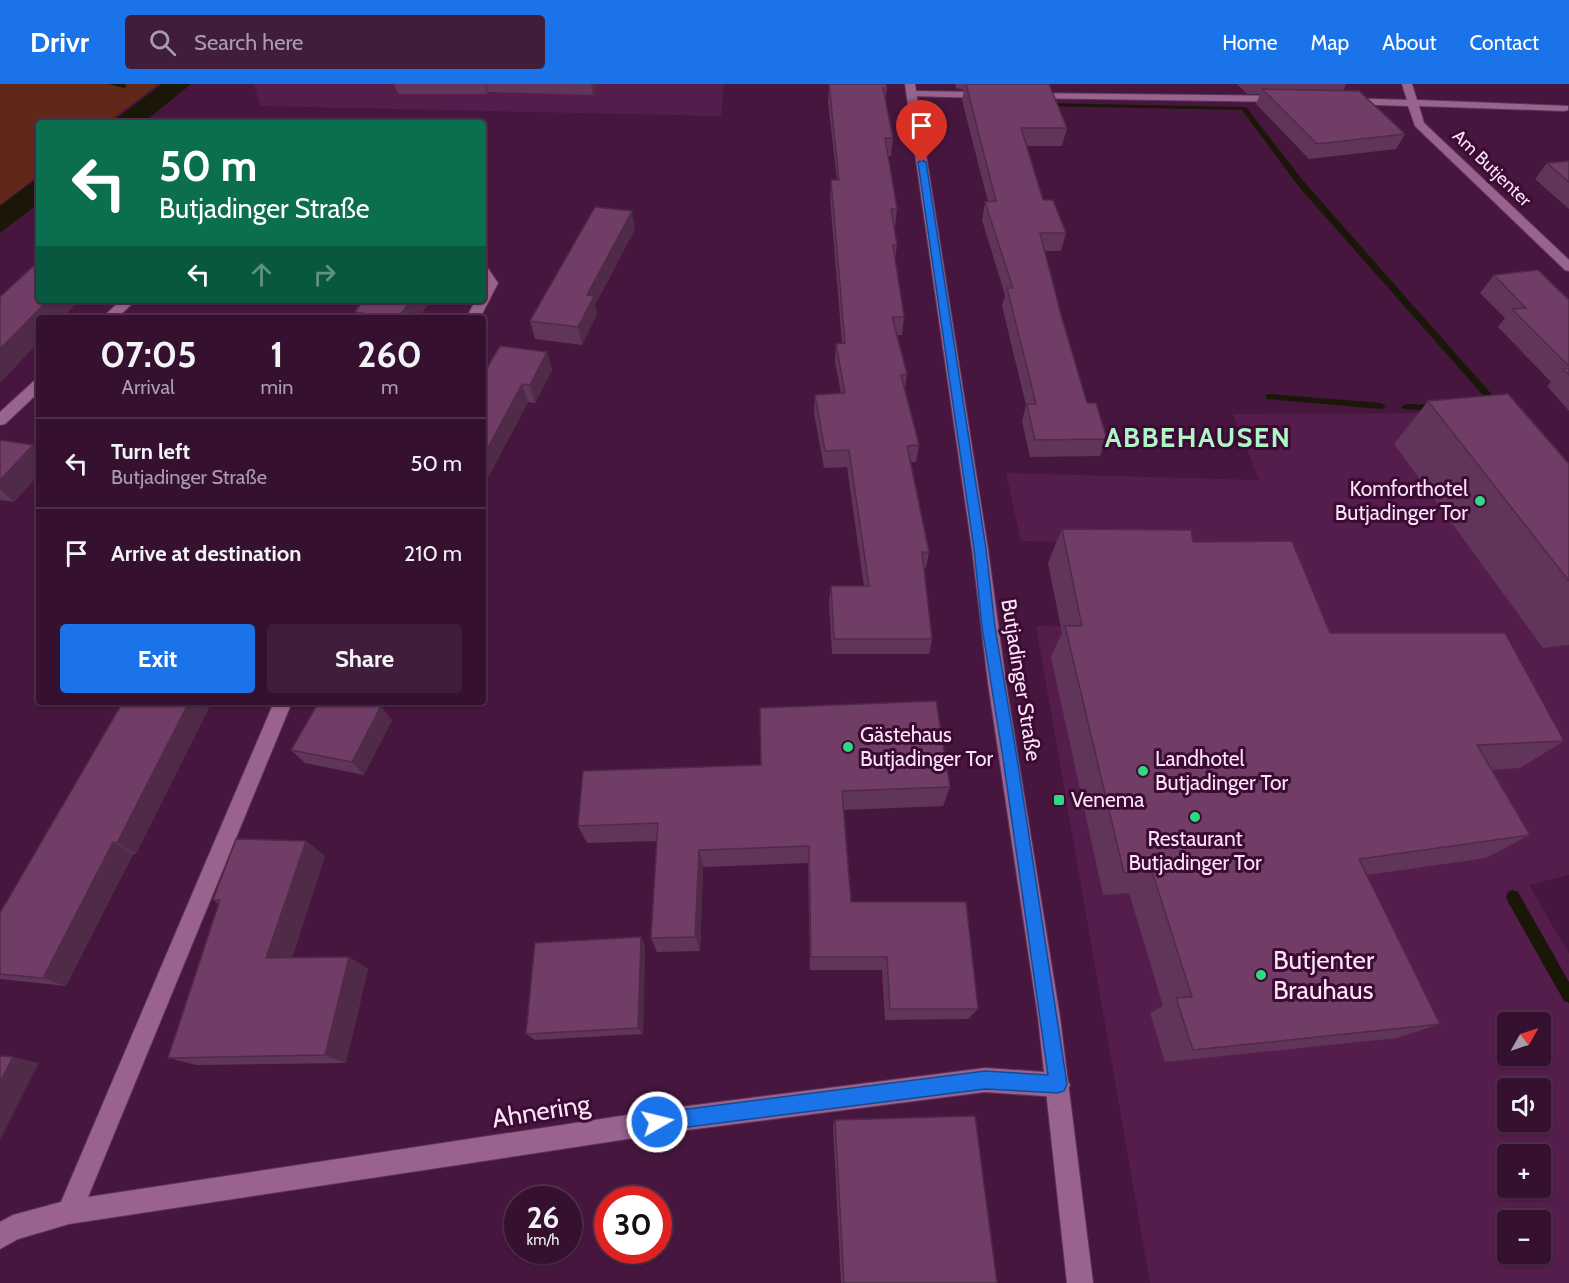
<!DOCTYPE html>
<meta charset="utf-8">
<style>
body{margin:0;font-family:Cabin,sans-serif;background:#401e3b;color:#f1f3f6;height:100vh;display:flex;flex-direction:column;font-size:22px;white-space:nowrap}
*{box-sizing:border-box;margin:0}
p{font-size:20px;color:#aa9daa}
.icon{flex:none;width:33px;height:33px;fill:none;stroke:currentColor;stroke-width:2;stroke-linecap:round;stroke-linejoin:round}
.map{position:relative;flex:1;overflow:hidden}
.details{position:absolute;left:36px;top:231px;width:450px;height:390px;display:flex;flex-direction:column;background:#35102f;border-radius:6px;box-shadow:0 2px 4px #0004,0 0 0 2px #4f304b}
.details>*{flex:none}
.hud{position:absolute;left:36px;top:36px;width:450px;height:183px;border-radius:6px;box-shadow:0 2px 4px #0004,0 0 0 2px #4f304b;background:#0b6e4f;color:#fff;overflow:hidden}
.needle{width:39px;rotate:51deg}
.controls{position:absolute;left:1497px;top:928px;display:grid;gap:12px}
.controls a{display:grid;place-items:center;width:54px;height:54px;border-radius:6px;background:#35102f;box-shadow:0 2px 4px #0004,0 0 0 2px #4f304b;font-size:30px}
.speed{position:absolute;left:504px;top:1102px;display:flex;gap:12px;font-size:30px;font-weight:700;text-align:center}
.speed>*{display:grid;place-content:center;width:78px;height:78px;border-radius:50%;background:#35102f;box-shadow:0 2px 4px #0004,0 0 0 2px #4f304b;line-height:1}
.speed small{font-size:15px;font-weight:400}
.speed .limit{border:9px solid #d22;background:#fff;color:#111}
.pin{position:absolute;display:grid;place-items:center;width:51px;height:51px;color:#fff;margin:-62px -26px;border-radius:50% 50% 50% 0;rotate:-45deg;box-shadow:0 0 6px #0007}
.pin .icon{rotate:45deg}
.me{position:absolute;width:66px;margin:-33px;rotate:82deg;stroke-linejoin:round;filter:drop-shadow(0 0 4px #0008)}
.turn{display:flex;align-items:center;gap:21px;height:126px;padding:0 24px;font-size:27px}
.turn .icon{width:78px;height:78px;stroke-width:2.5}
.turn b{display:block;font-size:42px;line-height:51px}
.lanes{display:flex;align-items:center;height:57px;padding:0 24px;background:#0003;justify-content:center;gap:30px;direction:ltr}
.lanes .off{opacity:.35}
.eta{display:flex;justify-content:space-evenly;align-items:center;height:102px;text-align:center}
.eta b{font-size:36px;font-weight:800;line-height:42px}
.cta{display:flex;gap:12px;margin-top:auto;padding:12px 24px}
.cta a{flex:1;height:69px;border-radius:6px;background:#1a73e8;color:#fff;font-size:24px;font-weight:800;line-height:69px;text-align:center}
.cta a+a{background:#401e3b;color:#f1f3f6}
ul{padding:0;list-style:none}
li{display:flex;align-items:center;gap:18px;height:90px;padding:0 24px;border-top:2px solid #4f304b}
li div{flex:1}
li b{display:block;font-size:22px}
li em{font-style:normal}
header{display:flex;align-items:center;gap:36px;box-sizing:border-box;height:84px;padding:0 30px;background:#1a73e8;color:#fff}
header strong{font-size:28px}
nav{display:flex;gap:33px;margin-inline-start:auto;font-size:21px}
.search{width:420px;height:54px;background:#401e3b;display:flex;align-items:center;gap:15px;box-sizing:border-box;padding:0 21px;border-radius:6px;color:#aa9daa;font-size:22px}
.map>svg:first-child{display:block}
.built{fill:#541d4b;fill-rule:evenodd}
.green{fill:#612719}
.water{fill:#1a1709}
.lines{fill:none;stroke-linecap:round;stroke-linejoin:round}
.stream{fill:#1a1709;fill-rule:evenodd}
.minor-casing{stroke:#5d3657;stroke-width:2}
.secondary-casing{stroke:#5d3657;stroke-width:2}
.minor{fill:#9a638e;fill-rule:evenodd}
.secondary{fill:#9a638e;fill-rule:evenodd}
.wall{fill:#613459}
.shaded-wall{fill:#4f2b48}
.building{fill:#713d67;stroke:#4f2b48;stroke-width:1.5}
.route{fill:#1a73e8;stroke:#114b97;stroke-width:1.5}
.poi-dot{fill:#31d882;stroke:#3c0b34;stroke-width:2}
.labels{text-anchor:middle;stroke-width:6;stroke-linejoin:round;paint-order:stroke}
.far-street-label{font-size:18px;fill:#fce3f6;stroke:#3c0b34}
.poi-label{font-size:21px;fill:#fce3f6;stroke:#3c0b34;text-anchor:start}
.street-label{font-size:21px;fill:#fce3f6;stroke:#3c0b34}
.near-poi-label{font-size:26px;fill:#fce3f6;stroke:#3c0b34;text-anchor:start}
.near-street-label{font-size:26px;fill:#fce3f6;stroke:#3c0b34}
.district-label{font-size:27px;font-weight:bold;letter-spacing:1.5px;fill:#adf7c6;stroke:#3c0b34}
</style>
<header>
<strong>Drivr</strong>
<div class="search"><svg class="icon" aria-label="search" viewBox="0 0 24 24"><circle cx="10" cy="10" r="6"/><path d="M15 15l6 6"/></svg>Search here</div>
<nav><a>Home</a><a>Map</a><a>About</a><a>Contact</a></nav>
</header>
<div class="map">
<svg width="1569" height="1199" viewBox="0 0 1569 1199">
<rect width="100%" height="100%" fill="#47163f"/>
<path class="built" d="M254 0H724L721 32 260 22Z
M1497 329 1569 413V791L1529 801 1569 870V1199H1150L1036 542 1327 543 1291 462 1021 457 1006 389 1259 396 1233 330ZM1508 939H1540V972H1508ZM1508 1005H1540V1038H1508ZM1508 1071H1540V1104H1508ZM1508 1137H1540V1170H1508Z"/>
<path class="green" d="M0 0H158L107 39H39V91L0 121Z"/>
<path class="water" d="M162 0H191L143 39H110Z
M39 93V119L0 149V122Z"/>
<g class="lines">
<path class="stream" d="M108 0H124L127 2 124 4Z
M1041 19 1246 23 1305 99 1502 322V326H1496L1299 103 1242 26 1043 22 1040 20Z
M1269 310 1381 319 1386 322 1381 325 1266 315V311Z
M1406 320 1437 321 1442 324 1437 327 1403 325 1401 323Z
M1513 806 1518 808 1569 898V919L1564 917 1508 818 1506 813 1508 808Z"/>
<g class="minor-casing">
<path id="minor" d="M1402 0H1412L1417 16 1568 22V26L1564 27 1419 22 1424 39 1569 176V187L1565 186 1415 42 1408 22 1346 20 1341 17 1346 14 1407 16Z
M912 7 986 8 991 11 986 14 908 12 907 10Z
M1029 9 1283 12 1288 15 1283 18 1025 14V10Z
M483 182 487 183 498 199 480 234H466L476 216H483V204L486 199 483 195Z
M121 216H136L117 234H102Z
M39 295V308L5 340 0 341V328L34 297Z
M274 618H292L88 1113 680 1023 985 984 1058 989 1066 993 1070 1001 1066 1009 1058 1013 985 1008 680 1047 69 1140 18 1155 0 1165V1138L13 1131 61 1118Z"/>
</g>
<g class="secondary-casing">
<path id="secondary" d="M905 0H915L988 465 1006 599 1060 933 1093 1199H1067L1038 933 988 599 972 465Z"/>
</g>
<use href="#minor" class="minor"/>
<use href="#secondary" class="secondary"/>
</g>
<path class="wall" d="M394 0H597L593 11 488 8 487 10H398Z
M829 0 887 4 885 17 893 54 891 72H888L897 125 895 143H894L897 161 895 175 904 233 902 251H897L907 290 905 304 919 361 916 378H911L929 468 926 484H924L932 555 929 570H832L829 518 831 502H864L847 383 824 384 814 329 815 311 841 309 835 278 836 260 842 259 830 114 831 96H837L828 18Z
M955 0H1049L1067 44 1062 62H1027L1043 116 1066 149 1061 167H1044L1061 231 1087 319 1107 355 1100 372 1030 373 1022 337 1026 321 1002 222 1005 211 982 136 985 118H988L962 16 964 6 956 4Z
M1237 0H1346L1343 7 1405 50 1396 65 1309 75 1256 20 1260 10H1247Z
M1569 77V125L1535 95 1547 79Z
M635 145 595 221 597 230 582 261 535 255 530 237Z
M1494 191 1569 216V327L1547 302 1551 298 1498 243 1505 234 1480 209Z
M364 216H426L428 220 418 234H358L355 228Z
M547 268 552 286 535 319 528 318 483 403V291Z
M1428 317 1569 380V561L1543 564 1394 360Z
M0 356 33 361 39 368V390L14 418 0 416Z
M1062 445 1193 458 1330 549 1564 657 1520 684 1491 686 1530 751 1486 774 1367 791 1440 940 1397 954 1165 978 1150 929 1163 922 1129 809 1103 811 1051 573 1062 549 1048 479Z
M123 618 136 770H133L66 902 0 895V829Z
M392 636 364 691 305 679 291 666Z
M583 687 950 703 943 722 844 726 851 818 978 925 968 935 885 936 882 886H810L808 779 703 783 700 867 657 868 651 854 657 757 587 759 578 742Z
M306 757 325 772 292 874 349 873 368 885 346 979 196 981 168 974 219 820 213 816Z
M641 853 645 862 643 950 535 956 526 950Z
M835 1036 997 1199H841L833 1041Z"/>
<path class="shaded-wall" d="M485 0H486L488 8 487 10Z
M591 0H597L593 11Z
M632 127 635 145 595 221 597 230 582 261 578 243 587 211Z
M48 216H80L62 234H39V258L0 299V265Z
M411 216H426L428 220 418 234H398Z
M547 268 552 286 535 319 530 301Z
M522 300 528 318 483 403V373Z
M33 361 39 368V390L14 418 0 405V396Z
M189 618H212L136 770 117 759Z
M381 622 392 636 364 691 352 678Z
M306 757 325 772 288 886 266 874Z
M113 758 133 770 66 902 43 894Z
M699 766 703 783 700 867 695 853Z
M641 853 645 862 643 950 638 944Z
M349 873 368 885 346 979 325 971Z
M13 973 39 979 0 1056V998Z"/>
<path class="building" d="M829 0H886L887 4H883L893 54H885L897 125H891L897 161H893L904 233H892L907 290 901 291 919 361 907 362 929 468H922L932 555H834L831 502H869L849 366 825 367 815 311 845 309 836 260 845 259 831 96H839Z
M966 0H1049L1067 44H1021L1043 116H1053L1066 149H1040L1061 231 1087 319H1096L1107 355 1035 356 1027 320H1036L1007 204H1013L985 118 996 117Z
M1262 5 1359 7 1405 50 1317 60Z
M1569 77V98L1547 79Z
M595 123 632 127 587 211 594 212 578 243 530 237Z
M39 177V216H48L0 265V213Z
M1538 186 1569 216V282L1512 225 1526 224 1494 191Z
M364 216H411L398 234H359L362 229 355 228Z
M500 262 547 268 530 301 522 300 483 373V291Z
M1569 284V291L1563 285Z
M1508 310 1569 380V497L1428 317Z
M0 356 33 361 0 396Z
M1062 445 1191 446 1193 458 1292 457 1330 549H1505L1564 657 1477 661 1530 751 1359 775 1440 940 1193 966 1176 914 1192 913 1152 787 1124 789 1065 542H1082Z
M936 617 950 703 842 707 851 818H966L978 925H890L887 873H811L809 762 699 766 695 853 651 854 658 739 578 742 583 687 761 681 760 624Z
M123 618H189L117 759 113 758 43 894 0 890V829Z
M319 618H360L381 622 352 678 291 666Z
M236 755 306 757 266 874 349 873 325 971 168 974 220 816H213Z
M641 853 638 944 526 950 535 859Z
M0 972 13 973 0 998Z
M975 1032 997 1199H844L835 1036Z"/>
<path class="route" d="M922 76 926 78 986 465 995 543 1017 674 1067 1000 1064 1007 1058 1009 985 1005 657 1047 650 1045 648 1038 650 1032 657 1029 985 987 1048 991 1003 674 982 543 974 465 918 78Z"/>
<g class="poi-dot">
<circle cx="1480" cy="417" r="6"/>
<circle cx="848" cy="663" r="6"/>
<circle cx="1143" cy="687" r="6"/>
<rect x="1053" y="710" width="12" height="12" rx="3"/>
<circle cx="1195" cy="733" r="6"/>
<circle cx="1261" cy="891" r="6"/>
</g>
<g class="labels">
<g class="far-street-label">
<text transform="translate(1492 84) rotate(44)" y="6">Am Butjenter</text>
</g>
<g class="poi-label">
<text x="1468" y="412" text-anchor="end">Komforthotel<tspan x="1468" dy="24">Butjadinger Tor</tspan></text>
<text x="860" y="658">Gästehaus<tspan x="860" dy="24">Butjadinger Tor</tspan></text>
<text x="1155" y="682">Landhotel<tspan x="1155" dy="24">Butjadinger Tor</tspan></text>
<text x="1071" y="723">Venema</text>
<text x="1195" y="762" text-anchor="middle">Restaurant<tspan x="1195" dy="24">Butjadinger Tor</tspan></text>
</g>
<g class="street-label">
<text transform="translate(1021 596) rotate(81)" y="7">Butjadinger Straße</text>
</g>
<g class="near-poi-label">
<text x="1273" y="885">Butjenter<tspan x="1273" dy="30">Brauhaus</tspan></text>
</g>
<g class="near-street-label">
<text transform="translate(541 1027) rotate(-9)" y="9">Ahnering</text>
</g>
<g class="district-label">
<text x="1198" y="363">ABBEHAUSEN</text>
</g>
</g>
</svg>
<div class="controls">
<a><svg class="needle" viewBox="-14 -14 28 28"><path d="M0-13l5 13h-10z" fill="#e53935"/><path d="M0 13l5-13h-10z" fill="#aa9daa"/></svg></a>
<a><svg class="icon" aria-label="sound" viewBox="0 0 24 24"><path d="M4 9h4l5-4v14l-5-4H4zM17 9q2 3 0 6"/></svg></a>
<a>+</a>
<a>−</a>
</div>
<div class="speed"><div>26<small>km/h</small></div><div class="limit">30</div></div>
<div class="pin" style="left:922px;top:78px;background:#d93025"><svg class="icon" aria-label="arrive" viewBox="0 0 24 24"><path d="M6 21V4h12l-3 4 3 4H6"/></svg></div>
<svg class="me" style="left:657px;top:1038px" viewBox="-20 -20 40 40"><circle r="17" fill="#1a73e8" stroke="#fff" stroke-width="3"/><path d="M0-11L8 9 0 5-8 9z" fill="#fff"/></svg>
<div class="hud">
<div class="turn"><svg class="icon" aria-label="left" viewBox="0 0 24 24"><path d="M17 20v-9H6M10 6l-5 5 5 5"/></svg><div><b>50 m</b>Butjadinger Straße</div></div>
<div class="lanes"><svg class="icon" aria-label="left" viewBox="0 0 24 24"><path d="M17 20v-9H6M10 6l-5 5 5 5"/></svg><svg class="icon off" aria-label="ahead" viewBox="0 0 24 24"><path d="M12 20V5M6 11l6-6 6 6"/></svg><svg class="icon off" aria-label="right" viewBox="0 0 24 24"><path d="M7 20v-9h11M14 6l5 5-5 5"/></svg></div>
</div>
<section class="details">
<div class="eta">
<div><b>07:05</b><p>Arrival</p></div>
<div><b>1</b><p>min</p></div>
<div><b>260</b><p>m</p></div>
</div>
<ul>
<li><svg class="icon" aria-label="left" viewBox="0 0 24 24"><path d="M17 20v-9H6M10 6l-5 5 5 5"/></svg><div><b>Turn left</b><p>Butjadinger Straße</p></div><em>50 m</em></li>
<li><svg class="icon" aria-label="arrive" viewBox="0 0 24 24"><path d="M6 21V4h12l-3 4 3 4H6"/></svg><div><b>Arrive at destination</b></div><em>210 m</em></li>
</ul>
<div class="cta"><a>Exit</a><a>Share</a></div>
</section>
</div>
